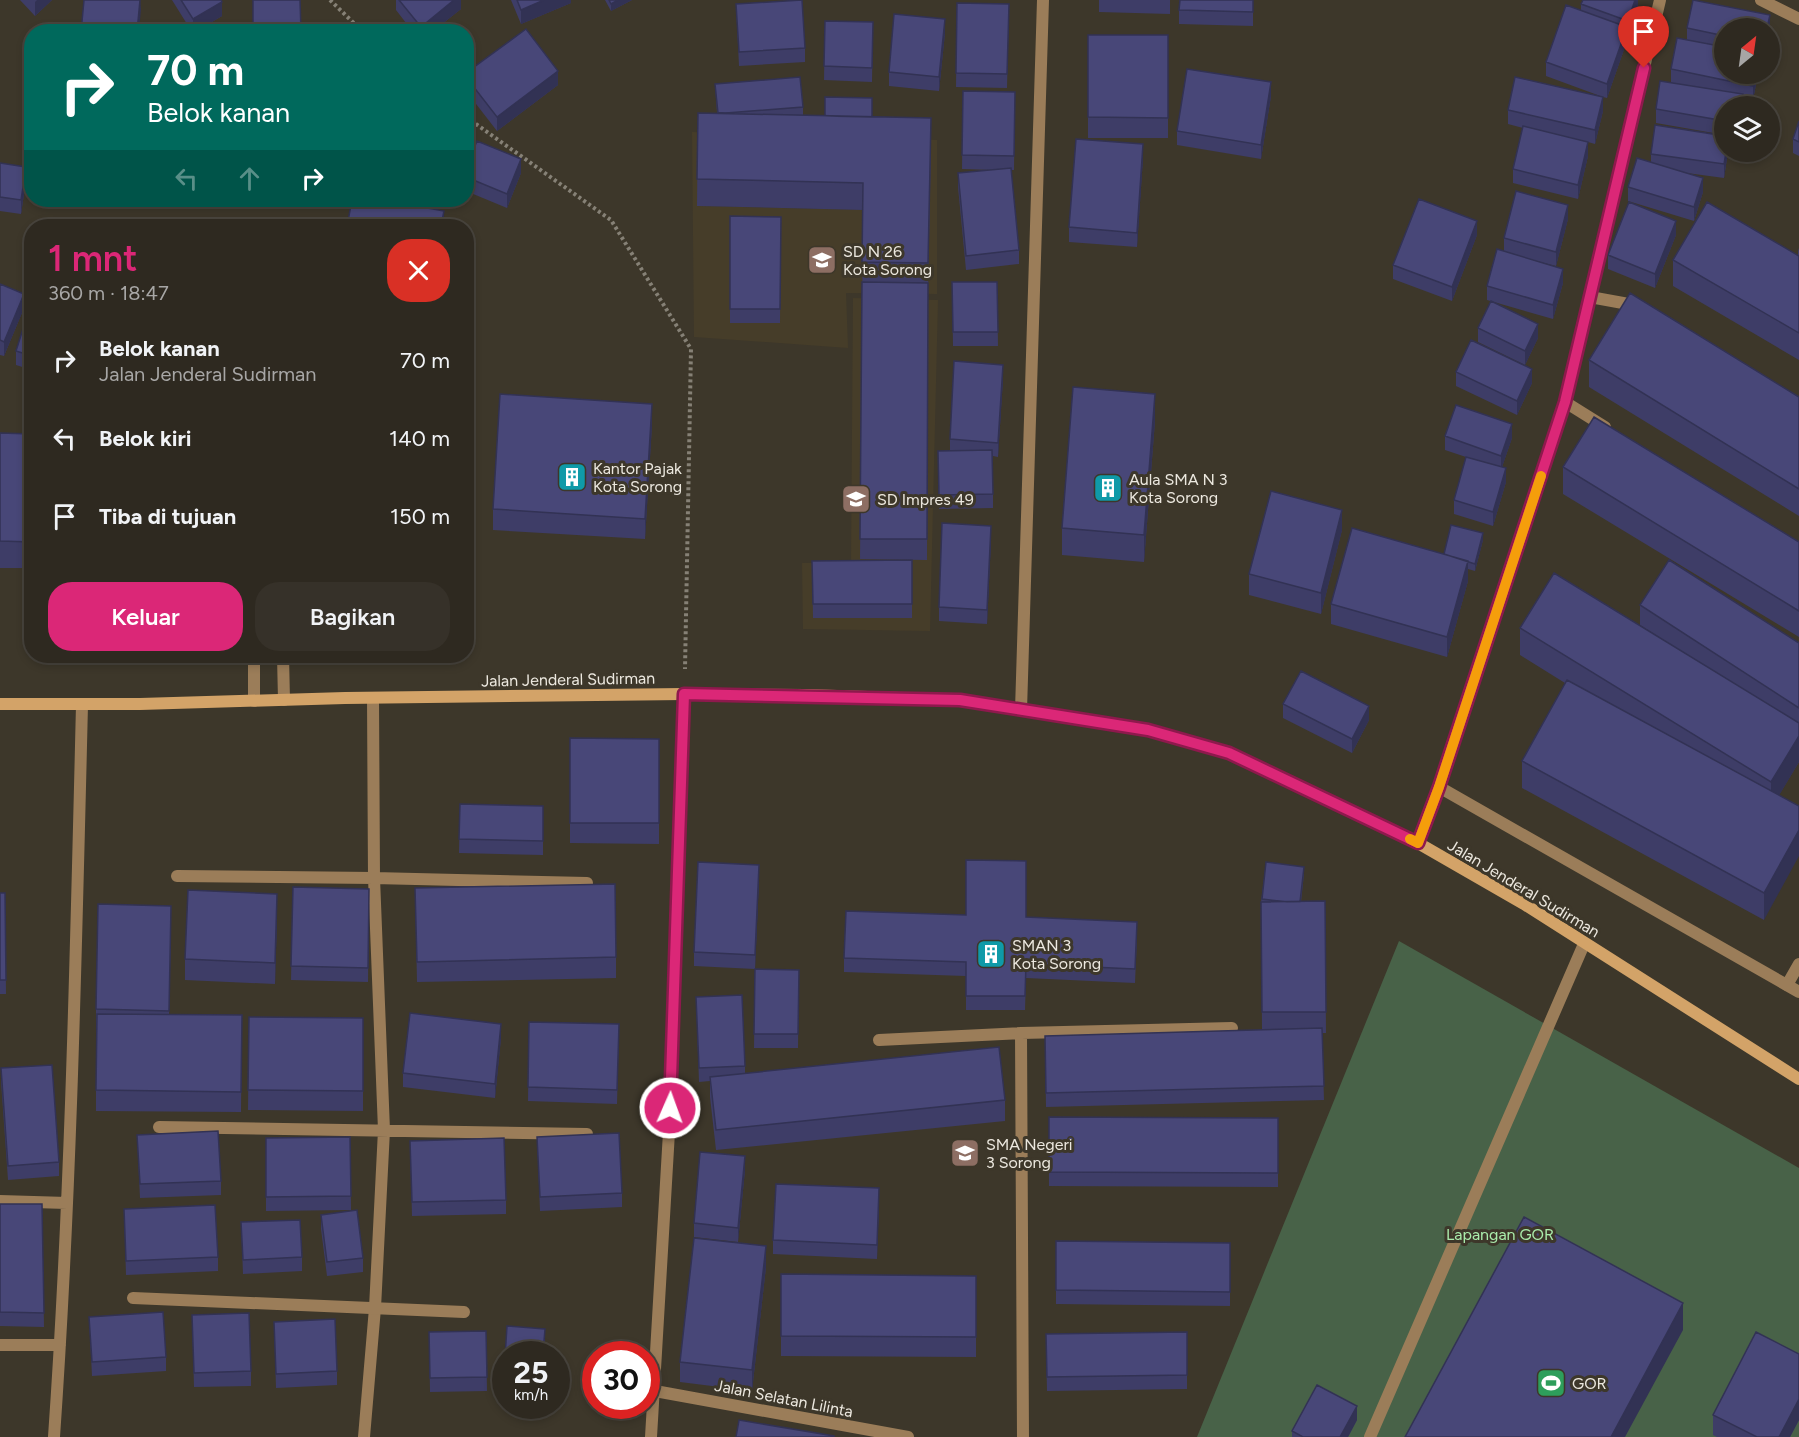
<!DOCTYPE html>
<html lang="id">
<meta charset="utf-8">
<style>
body{margin:0;font-family:Figtree,sans-serif;background:#363129;color:#f1f3f6;height:100vh;display:flex;flex-direction:column;font-size:22px;white-space:nowrap}
*{box-sizing:border-box;margin:0}
p{font-size:20px;color:#a7a6a5}
.icon{flex:none;width:33px;height:33px;fill:none;stroke:currentColor;stroke-width:2;stroke-linecap:round;stroke-linejoin:round}
.map{position:relative;flex:1;overflow:hidden}
.side{position:absolute;left:24px;top:219px;width:450px;height:444px;display:flex;flex-direction:column;background:#2e2920;border-radius:24px;box-shadow:0 3px 9px #0003,0 0 0 2px #49453e}
.side>*{flex:none}
.guide{position:absolute;left:24px;top:24px;width:450px;height:183px;border-radius:24px;box-shadow:0 3px 9px #0003,0 0 0 2px #49453e;background:#00695c;color:#fff;overflow:hidden}
.needle{width:39px;rotate:29deg}
.controls{position:absolute;left:1714px;top:18px;display:grid;gap:12px}
.controls a{display:grid;place-items:center;width:66px;height:66px;border-radius:50%;background:#2e2920;box-shadow:0 3px 9px #0003,0 0 0 2px #49453e;font-size:30px}
.speed{position:absolute;left:492px;top:1341px;display:flex;gap:12px;font-size:30px;font-weight:700;text-align:center}
.speed>*{display:grid;place-content:center;width:78px;height:78px;border-radius:50%;background:#2e2920;box-shadow:0 3px 9px #0003,0 0 0 2px #49453e;line-height:1}
.speed small{font-size:15px;font-weight:400}
.speed .limit{border:9px solid #d22;background:#fff;color:#111}
.pin{position:absolute;display:grid;place-items:center;width:51px;height:51px;color:#fff;margin:-62px -26px;border-radius:50% 50% 50% 0;rotate:-45deg;box-shadow:0 0 6px #0007}
.pin .icon{rotate:45deg}
.me{position:absolute;width:66px;margin:-33px;rotate:2deg;stroke-linejoin:round;filter:drop-shadow(0 0 4px #0008)}
.turn{display:flex;align-items:center;gap:21px;height:126px;padding:0 24px;font-size:27px}
.turn .icon{width:78px;height:78px;stroke-width:2.5}
.turn b{display:block;font-size:42px;line-height:51px}
.lanes{display:flex;align-items:center;height:57px;padding:0 24px;background:#0003;justify-content:center;gap:30px;direction:ltr}
.lanes .off{opacity:.35}
.round{display:grid;place-items:center;flex:none;width:63px;height:63px;border-radius:24px;background:#363129}
.headline{display:flex;align-items:center;justify-content:space-between;height:102px;padding:0 24px}
h1{font-size:36px;font-weight:600;line-height:45px;color:#db2777}
.cta{display:flex;gap:12px;margin-top:auto;padding:12px 24px}
.cta a{flex:1;height:69px;border-radius:24px;background:#db2777;color:#fff;font-size:24px;font-weight:600;line-height:69px;text-align:center}
.cta a+a{background:#363129;color:#f1f3f6}
ul{padding:0;list-style:none}
li{display:flex;align-items:center;gap:18px;height:78px;padding:0 24px}
li div{flex:1}
li b{display:block;font-size:22px}
li em{font-style:normal}
.map>svg:first-child{display:block}
.built{fill:#463d29;fill-rule:evenodd}
.green{fill:#486248}
.lines{fill:none;stroke-linecap:round;stroke-linejoin:round}
.path{stroke:#868176;stroke-width:4;stroke-dasharray:3 3;stroke-linecap:butt}
.lane{stroke:#9b7d59;stroke-width:12}
.street{stroke:#9b7d59;stroke-width:12}
.secondary{stroke:#d3a368;stroke-width:12}
.wall{fill:#3e3d67}
.shaded-wall{fill:#323254}
.building{fill:#484778;stroke:#323254;stroke-width:1.5}
.route-casing{stroke:#8e194d;stroke-width:15}
.route{stroke:#db2777;stroke-width:10}
.slow{stroke:#f59e0b;stroke-width:10}
.labels{text-anchor:middle;stroke-width:6;stroke-linejoin:round;paint-order:stroke}
.poi-label{font-size:16px;fill:#ece8df;stroke:#3d372a;text-anchor:start}
.street-label{font-size:16px;fill:#ece8df;stroke:#3d372a}
.park-label{font-size:16px;fill:#aaecab;stroke:#3d372a}
</style>
<div class="map">
<svg width="1799" height="1437" viewBox="0 0 1799 1437">
<rect width="100%" height="100%" fill="#3d372a"/>
<path class="built" d="M692 132 937 140V294L846 293 848 348 694 337ZM931 145 863 210 697 206Z
M853 298 938 300 930 631 803 629 802 563 851 562Z"/>
<path class="green" d="M1399 941 1799 1168V1437H1197Z"/>
<g class="lines">
<path class="path" d="M330 0 363 32
M466 117 611 220 691 349 685 669"/>
<path class="lane" d="M1590 297 1634 305 1638 308
M254 656V701
M1787 985 1799 964
M364 1437 375 1308
M1370 1437 1584 944"/>
<path class="street" d="M1761 0 1799 19
M1565 402 1605 427
M283 656 284 700
M373 698 374 878 384 1130 375 1308
M1021 710 1043 0
M1439 787 1799 992
M1418 843 1439 787 1565 402 1660 0
M177 876 374 878 587 883
M1021 1033 1232 1028
M879 1040 1021 1033 1023 1437
M159 1127 587 1134
M0 1201 67 1203
M133 1298 464 1312
M0 1345H60
M655 1391 908 1437
M54 1437C71 1193 76 949 82 705
M651 1437 669 1132 684 694"/>
<path class="secondary" d="M0 704H140L345 698 684 694 806 695 960 700 1148 730 1229 753 1418 843 1524 904 1799 1079"/>
</g>
<path class="wall" d="M20 0H52L35 16Z
M172 0H221L222 16 195 32H192Z
M396 0H461V9L432 32H413L396 10Z
M511 0H571V3L521 24Z
M605 0H632L611 11Z
M1099 0H1170V14L1099 12Z
M1253 0V26L1179 24V10Z
M1638 0V5L1627 35V41L1607 98 1603 97V111L1595 144 1588 142V156L1578 199 1513 183V169L1523 128 1508 124V110L1603 97 1546 76V62L1581 10V4Z
M957 3 1009 4 1007 88 956 87Z
M736 4 805 48V62L739 66Z
M1770 15V30V28H1725V74H1758L1753 100 1743 98V106H1725V135L1656 123V109L1671 83V69L1687 40V28Z
M825 21 873 22 872 82 824 80Z
M945 33 939 91 889 86V72Z
M1088 35H1168V138H1088Z
M466 73 558 85 497 131 466 91Z
M715 84 803 107V115L872 117 931 144 928 290 927 560 860 559 863 210 697 206 698 113H717Z
M963 91 1015 92 1014 170H1011L1019 250V264L966 270 958 187V173L993 170 962 169Z
M1271 96 1261 159 1177 145V131Z
M1799 121V156L1793 153V139Z
M1728 152 1724 178 1687 173 1703 192 1694 221 1628 201V187L1651 162V154Z
M1143 158 1137 247 1069 242V227Z
M0 163 26 181 21 214 0 211Z
M521 173 507 208 466 191V177Z
M730 216 781 217 780 323H730Z
M1568 219 1556 266 1536 261 1563 283 1553 319 1487 300V286L1504 251V238Z
M1477 235 1452 301 1393 279V265Z
M1676 235 1655 288 1608 269V255Z
M1799 248V360L1673 286V260L1798 255V251Z
M952 282H997L998 346H953Z
M0 284 24 308 4 356 0 355Z
M32 300V370L16 365V351Z
M1478 328 1538 338 1525 365 1478 342Z
M1589 360 1799 397V516L1589 387Z
M1456 372 1532 383 1517 415 1456 386Z
M1003 379 998 457 993 456V508L939 509 938 451H950V439Z
M1155 421 1144 562 1062 555V528Z
M652 425 645 539 493 530V509Z
M0 433 32 434V568H0Z
M1445 436 1512 438 1502 467 1506 482 1493 526 1454 514V500L1466 457 1445 450Z
M1563 467 1799 542V637L1563 494Z
M1342 530 1321 614 1249 595V574Z
M991 540 987 624 939 621V607Z
M1483 540 1475 571 1468 569V581L1447 657 1331 624V604L1444 554Z
M912 560V618H813L812 561Z
M1640 605 1799 643V762L1779 795 1764 920 1522 788V761L1565 683 1520 655V628L1659 637 1640 625Z
M1283 704 1369 720 1352 753 1283 718Z
M570 738 659 739V844L570 843Z
M460 804 543 806V855L459 853Z
M1266 862 1304 874 1301 902 1325 901 1326 1033H1322L1324 1100 1046 1107 1045 1050 1262 1030 1261 902Z
M759 879 755 969 799 970 798 1048H754L755 969 694 966V952Z
M293 887 369 889 368 982 291 980Z
M415 888 616 957V978L417 982Z
M0 893H5L6 994H0Z
M277 915 275 984 185 980V959Z
M1026 917 1137 936 1135 983 1026 978 1025 1010H966V976L844 972V958Z
M171 927 169 1015H242L241 1112 96 1111V1009Z
M696 997 745 1066V1073L1005 1100V1121L716 1150 710 1097V1081L699 1082Z
M249 1017 363 1018V1111L248 1110Z
M529 1022 619 1024 617 1104 528 1101Z
M501 1038 495 1098 403 1087V1073Z
M1 1068 59 1162V1176L8 1180 1 1082Z
M1049 1117 1278 1118V1187L1049 1186Z
M137 1135 221 1181V1195L140 1198Z
M350 1137 351 1210 266 1211V1138Z
M537 1137 622 1193V1207L540 1211Z
M410 1141 506 1200V1214L412 1216Z
M745 1170 738 1242 694 1237V1223Z
M879 1202 877 1259 773 1254V1240Z
M0 1204H42L44 1327 0 1326Z
M124 1209 218 1257V1271L126 1275Z
M321 1215 363 1258V1272L327 1276 321 1229Z
M241 1222 302 1257V1271L243 1274Z
M1056 1241 1230 1243V1306L1056 1304Z
M766 1267 752 1391 680 1382V1362Z
M781 1274 976 1276V1357L781 1356Z
M192 1315 251 1371V1386L194 1387Z
M89 1317 166 1357V1371L92 1376Z
M274 1322 337 1371V1385L276 1388Z
M507 1326 545 1329V1343L544 1354H506V1404L503 1403V1389Z
M486 1331 487 1391 430 1392 429 1332Z
M1187 1332V1389L1047 1391 1046 1348Z
M1713 1415 1799 1420 1790 1437H1717L1713 1435Z
M1357 1420 1348 1437H1292V1431Z"/>
<path class="shaded-wall" d="M37 0H52L35 16V2Z
M140 0 141 9 139 32H137Z
M454 0H461V9L432 32H421V27Z
M544 0H571V3L521 24V10Z
M618 0H632L611 11V4Z
M1635 0H1638V5L1628 35V21Z
M222 2V16L195 32H193V19Z
M1770 15V30V28H1767Z
M945 19V33L939 91V77Z
M1627 27V41L1607 98V84Z
M558 71V85L497 131V117Z
M1755 74H1758L1753 100V86Z
M1271 82V96L1261 159V145Z
M1603 97V111L1595 144V130Z
M1588 142V156L1578 199V185Z
M1143 144V158L1137 247V233Z
M1726 152H1728L1724 178V164Z
M521 159V173L507 208V194Z
M26 167V181L21 214V200Z
M1703 178V192L1694 221V207Z
M1568 205V219L1556 266V252Z
M444 211V226H441Z
M1477 221V235L1452 301V287Z
M1676 221V235L1655 288V274Z
M1563 269V283L1553 319V305Z
M24 294V308L4 356V342Z
M1538 324V338L1525 365V351Z
M1003 365V379L998 457V443Z
M1532 369V383L1517 415V401Z
M1155 394V421L1144 562V535Z
M652 404V425L645 539V519Z
M1512 424V438L1501 470V456Z
M1506 468V482L1493 526V512Z
M1342 510V530L1321 614V593Z
M991 526V540L987 624V610Z
M1483 533V540L1475 571V564Z
M1468 561V581L1447 657V637Z
M1369 706V720L1352 753V739Z
M1799 736V762L1771 809V782Z
M1799 830V856L1764 920V893Z
M759 865V879L755 969V955Z
M277 894V915L275 984V963Z
M501 1024V1038L495 1098V1084Z
M745 1156V1170L738 1242V1228Z
M879 1188V1202L877 1259V1245Z
M766 1246V1267L752 1391V1370Z
M1683 1303V1330L1625 1437H1611Z
M1799 1399V1420L1790 1437H1779Z
M1357 1406V1420L1348 1437H1340Z"/>
<path class="building" d="M84 0H140L137 32H81Z
M181 0H221L222 2 193 19Z
M253 0H300L301 31 253 32Z
M399 0H454L421 27Z
M517 0H544L521 10Z
M609 0H618L611 4Z
M802 0 805 48 739 52 736 4Z
M1180 0H1253V12L1179 10Z
M1583 0H1635L1628 21 1581 4Z
M1693 0 1770 15 1767 28H1725V36L1687 28Z
M957 3 1009 4 1007 74 956 73Z
M1566 5 1627 27 1607 84 1546 62Z
M894 14 945 19 939 77 889 72Z
M825 21 873 22 872 68 824 66Z
M526 29 558 71 497 117 466 77V73Z
M1088 35H1168V118L1088 117Z
M1677 38 1725 47V74H1755L1753 86 1671 69Z
M1187 69 1271 82 1261 145 1177 131Z
M800 77 803 107 726 113H718L715 84Z
M1515 77 1603 97 1595 130 1508 110Z
M1660 81 1743 94 1741 106H1725V121L1656 109Z
M963 91 1015 92 1014 156 962 155Z
M825 97 872 98V117L825 116Z
M698 113 931 118 928 263 862 262 863 183 697 179Z
M1799 121V142L1793 139Z
M1655 125 1725 136V152H1726L1724 164 1651 154Z
M1523 126 1588 142 1578 185 1513 169Z
M1076 139 1143 144 1137 233 1069 227Z
M477 141 521 159 507 194 466 177V167Z
M1637 158 1703 178 1694 207 1628 187Z
M0 163 26 167 21 200 0 197Z
M1011 168 1019 250 966 256 958 173Z
M1516 191 1568 205 1556 252 1504 238Z
M1419 199 1477 221 1452 287 1393 265Z
M352 200H383L444 211 441 226H347Z
M1629 202 1676 221 1655 274 1608 255Z
M1707 202 1799 256V333L1673 260Z
M730 216 781 217 780 309H730Z
M1497 249 1563 269 1553 305 1487 286Z
M862 282 928 283 927 539H860Z
M952 282H997L998 332H953Z
M0 284 24 294 4 342 0 340Z
M1630 293 1799 397V489L1589 360Z
M32 300V356L16 351Z
M1491 301 1538 324 1525 351 1478 328Z
M1471 340 1532 369 1517 401 1456 372Z
M954 361 1003 365 998 443 950 439Z
M1073 387 1155 394 1144 535 1062 528Z
M500 394 652 404 645 519 493 509Z
M1456 405 1512 424 1501 456 1445 436Z
M1594 417 1799 542V611L1563 467Z
M0 433 32 434V542L0 541Z
M992 450 993 494 939 495 938 451Z
M1466 457 1506 468 1493 512 1454 500Z
M1271 491 1342 510 1321 593 1249 574Z
M942 523 991 526 987 610 939 607Z
M1451 525 1483 533 1475 564 1444 554Z
M1352 528 1468 561 1447 637 1331 604Z
M912 560V604H813L812 561Z
M1669 560 1799 643V708L1640 605Z
M1554 573 1799 723V736L1771 782 1520 628Z
M1301 671 1369 706 1352 739 1283 704Z
M1567 680 1799 806V830L1764 893 1522 761Z
M570 738 659 739V823H570Z
M460 804 543 806V841L459 839Z
M966 860 1026 861V917L1137 922 1135 969 1026 964 1025 996H966V962L844 958 846 911 966 915Z
M698 862 759 865 755 955 694 952Z
M1266 862 1304 867 1300 902H1287L1262 899Z
M615 884 616 957 417 962 415 888Z
M293 887 369 889 368 968 291 966Z
M188 890 277 894 275 963 185 959Z
M0 893H5L6 980H0Z
M1325 901 1326 1012H1262L1261 902Z
M98 904 171 906 169 1011 96 1009Z
M755 969 799 970 798 1034H754Z
M742 995 745 1066 699 1068 696 997Z
M410 1013 501 1024 495 1084 403 1073Z
M97 1014 242 1015 241 1092 96 1090Z
M249 1017 363 1018V1091L248 1090Z
M529 1022 619 1024 617 1090 528 1087Z
M1322 1028 1324 1086 1046 1093 1045 1036Z
M999 1047 1005 1100 716 1130 710 1077Z
M52 1065 59 1162 8 1166 1 1068Z
M1049 1117 1278 1118V1173L1049 1172Z
M218 1131 221 1181 140 1184 137 1135Z
M619 1133 622 1193 540 1197 537 1137Z
M350 1137 351 1196 266 1197V1138Z
M504 1138 506 1200 412 1202 410 1141Z
M700 1152 745 1156 738 1228 694 1223Z
M776 1184 879 1188 877 1245 773 1240Z
M0 1204H42L44 1313 0 1312Z
M215 1205 218 1257 126 1261 124 1209Z
M357 1210 363 1258 327 1262 321 1215Z
M1524 1217 1683 1303 1611 1437H1405Z
M300 1220 302 1257 243 1260 241 1222Z
M694 1238 766 1246 752 1370 680 1362Z
M1056 1241 1230 1243V1292L1056 1290Z
M781 1274 976 1276V1337L781 1336Z
M163 1312 166 1357 92 1362 89 1317Z
M249 1313 251 1371 194 1373 192 1315Z
M335 1319 337 1371 276 1374 274 1322Z
M507 1326 545 1329 543 1354H506V1390L503 1389Z
M486 1331 487 1377 430 1378 429 1332Z
M1187 1332V1375L1047 1377 1046 1334Z
M1756 1332 1799 1354V1399L1779 1437H1757L1713 1415Z
M1317 1385 1357 1406 1340 1437H1303L1292 1431Z
M739 1420 834 1436V1437H736Z"/>
<g class="lines">
<g class="route-casing">
<path id="route" d="M670 1108 684 694 960 700 1148 730 1229 753 1418 843 1439 787 1565 402 1644 68"/>
</g>
<use href="#route" class="route"/>
<path class="slow" d="M1410 839 1418 843 1439 787 1541 476"/>
</g>
<defs>
<g id="school-square" transform="scale(1.5)"><rect x="-9" y="-9" width="18" height="18" rx="4" fill="#8d6e63" stroke="#3d372a"/><path d="M0-5L7-2L0 1L-7-2ZM-4 1L0 2.5L4 1V4Q0 6-4 4Z" fill="#fff"/></g>
<g id="building-square" transform="scale(1.5)"><rect x="-9" y="-9" width="18" height="18" rx="4" fill="#0f9aa8" stroke="#3d372a"/><path d="M-4-6H4V6H1V3H-1V6H-4ZM-2.5-4.3h1.7v1.8h-1.7ZM.8-4.3h1.7v1.8H.8ZM-2.5-1h1.7V.8h-1.7ZM.8-1h1.7V.8H.8Z" fill="#fff"/></g>
<g id="stadium-square" transform="scale(1.5)"><rect x="-9" y="-9" width="18" height="18" rx="4" fill="#2e9e5b" stroke="#3d372a"/><path d="M0-5a6.5 5 0 1 0 0 10a6.5 5 0 1 0 0-10ZM-3.5-1.8h7v3.6h-7Z" fill="#fff"/></g>
</defs>
<g fill-rule="evenodd">
<use href="#school-square" x="822" y="260"/>
<use href="#building-square" x="572" y="477"/>
<use href="#building-square" x="1108" y="488"/>
<use href="#school-square" x="856" y="499"/>
<use href="#building-square" x="991" y="954"/>
<use href="#school-square" x="965" y="1153"/>
<use href="#stadium-square" x="1551" y="1383"/>
</g>
<g class="labels">
<g class="poi-label">
<text x="843" y="257">SD N 26<tspan x="843" dy="18">Kota Sorong</tspan></text>
<text x="593" y="474">Kantor Pajak<tspan x="593" dy="18">Kota Sorong</tspan></text>
<text x="1129" y="485">Aula SMA N 3<tspan x="1129" dy="18">Kota Sorong</tspan></text>
<text x="877" y="505">SD Impres 49</text>
<text x="1012" y="951">SMAN 3<tspan x="1012" dy="18">Kota Sorong</tspan></text>
<text x="986" y="1150">SMA Negeri<tspan x="986" dy="18">3 Sorong</tspan></text>
<text x="1572" y="1389">GOR</text>
</g>
<g class="street-label">
<text transform="translate(568 679) rotate(-1)" y="6">Jalan Jenderal Sudirman</text>
<text transform="translate(1524 888) rotate(31)" y="6">Jalan Jenderal Sudirman</text>
<text transform="translate(784 1398) rotate(11)" y="6">Jalan Selatan Lilinta</text>
</g>
<g class="park-label">
<text x="1500" y="1240">Lapangan GOR</text>
</g>
</g>
</svg>
<div class="controls">
<a><svg class="needle" viewBox="-14 -14 28 28"><path d="M0-13l5 13h-10z" fill="#e53935"/><path d="M0 13l5-13h-10z" fill="#a7a6a5"/></svg></a>
<a><svg class="icon" aria-label="layers" viewBox="0 0 24 24"><path d="M12 4l9 5-9 5-9-5zM3 14l9 5 9-5"/></svg></a>
</div>
<div class="speed"><div>25<small>km/h</small></div><div class="limit">30</div></div>
<div class="pin" style="left:1644px;top:68px;background:#d93025"><svg class="icon" aria-label="arrive" viewBox="0 0 24 24"><path d="M6 21V4h12l-3 4 3 4H6"/></svg></div>
<svg class="me" style="left:670px;top:1108px" viewBox="-20 -20 40 40"><circle r="17" fill="#db2777" stroke="#fff" stroke-width="3"/><path d="M0-11L8 9 0 5-8 9z" fill="#fff"/></svg>
<div class="guide">
<div class="turn"><svg class="icon" aria-label="right" viewBox="0 0 24 24"><path d="M7 20v-9h11M14 6l5 5-5 5"/></svg><div><b>70 m</b>Belok kanan</div></div>
<div class="lanes"><svg class="icon off" aria-label="left" viewBox="0 0 24 24"><path d="M17 20v-9H6M10 6l-5 5 5 5"/></svg><svg class="icon off" aria-label="ahead" viewBox="0 0 24 24"><path d="M12 20V5M6 11l6-6 6 6"/></svg><svg class="icon" aria-label="right" viewBox="0 0 24 24"><path d="M7 20v-9h11M14 6l5 5-5 5"/></svg></div>
</div>
<section class="side">
<div class="headline"><div><h1>1 mnt</h1><p>360 m · 18:47</p></div><a class="round" style="background:#d93025;color:#fff"><svg class="icon" aria-label="close" viewBox="0 0 24 24"><path d="M6 6l12 12M18 6L6 18"/></svg></a></div>
<ul>
<li><svg class="icon" aria-label="right" viewBox="0 0 24 24"><path d="M7 20v-9h11M14 6l5 5-5 5"/></svg><div><b>Belok kanan</b><p>Jalan Jenderal Sudirman</p></div><em>70 m</em></li>
<li><svg class="icon" aria-label="left" viewBox="0 0 24 24"><path d="M17 20v-9H6M10 6l-5 5 5 5"/></svg><div><b>Belok kiri</b></div><em>140 m</em></li>
<li><svg class="icon" aria-label="arrive" viewBox="0 0 24 24"><path d="M6 21V4h12l-3 4 3 4H6"/></svg><div><b>Tiba di tujuan</b></div><em>150 m</em></li>
</ul>
<div class="cta"><a>Keluar</a><a>Bagikan</a></div>
</section>
</div>
